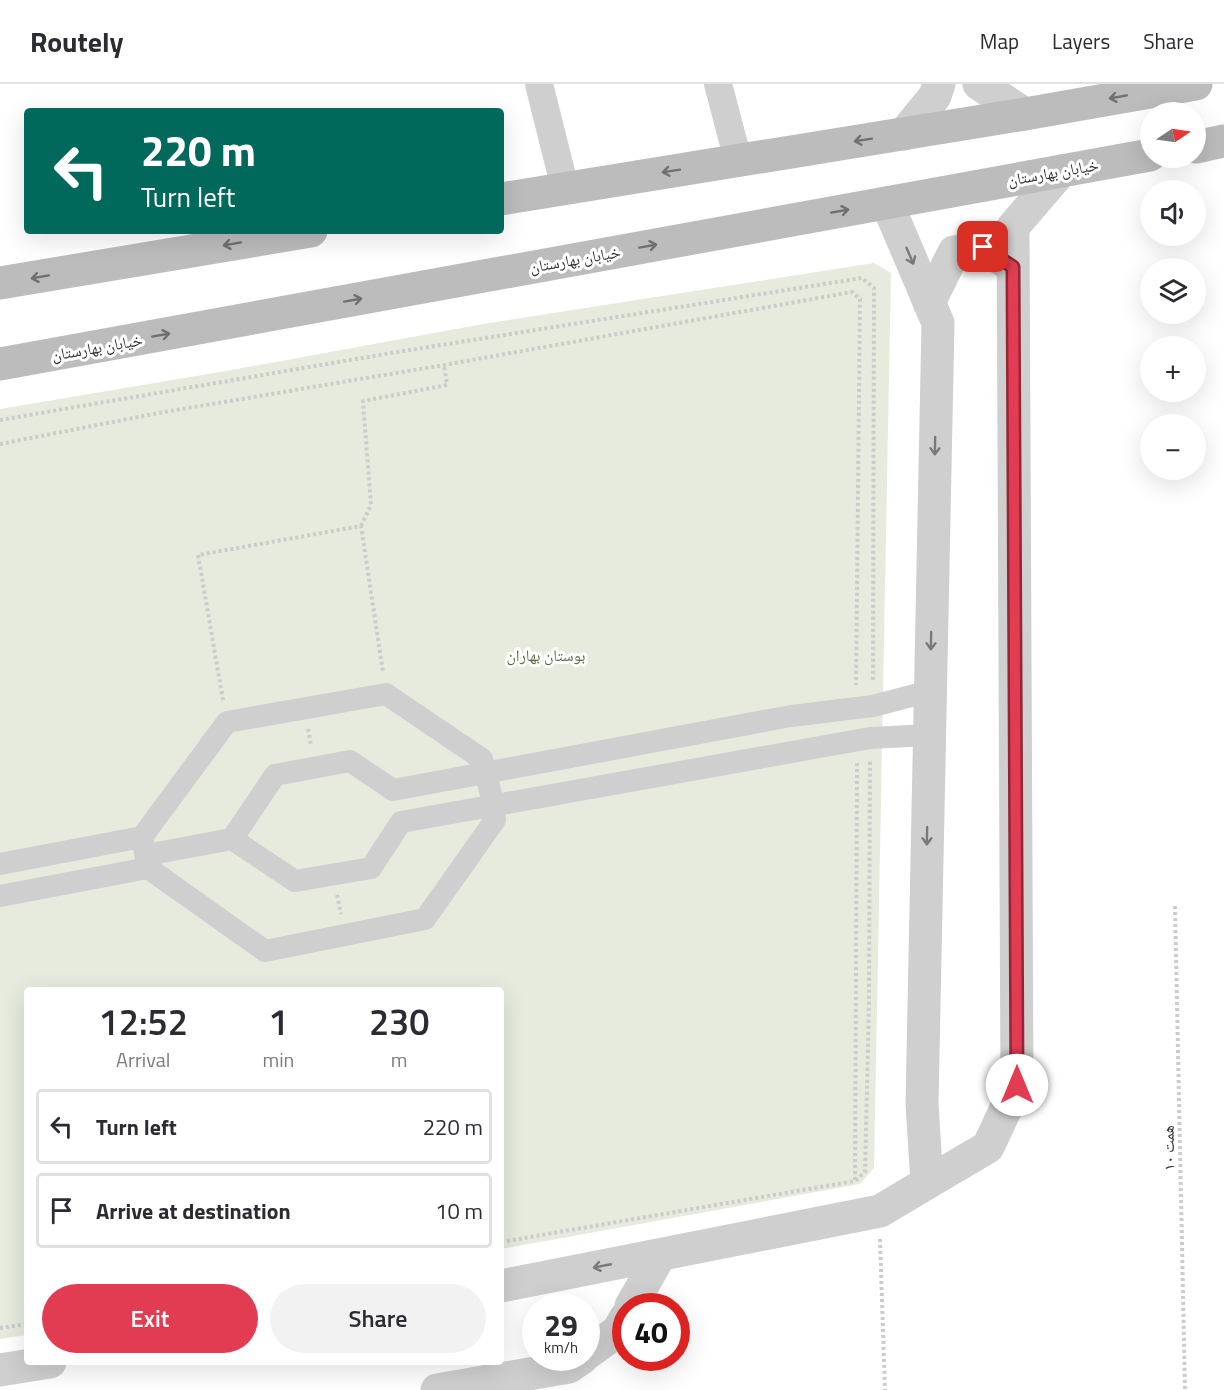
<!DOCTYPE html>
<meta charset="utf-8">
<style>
body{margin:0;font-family:"Titillium Web","Noto Naskh Arabic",sans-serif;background:#f2f2f3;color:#2b2b33;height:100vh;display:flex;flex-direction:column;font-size:22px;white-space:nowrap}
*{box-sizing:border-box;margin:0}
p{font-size:20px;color:#7c7c81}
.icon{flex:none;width:33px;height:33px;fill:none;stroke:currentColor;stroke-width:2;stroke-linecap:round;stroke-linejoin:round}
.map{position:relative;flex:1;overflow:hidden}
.details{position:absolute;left:24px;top:903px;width:480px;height:378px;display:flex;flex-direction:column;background:#fff;border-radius:6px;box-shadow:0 6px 24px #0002}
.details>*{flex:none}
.banner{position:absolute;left:24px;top:24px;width:480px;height:126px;border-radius:6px;box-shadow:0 6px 24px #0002;background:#00695c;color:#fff;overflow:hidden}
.needle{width:39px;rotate:77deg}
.controls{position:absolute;left:1140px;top:18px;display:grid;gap:12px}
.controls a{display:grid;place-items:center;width:66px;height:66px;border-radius:50%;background:#fff;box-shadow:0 6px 24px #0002;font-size:30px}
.speed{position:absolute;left:522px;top:1209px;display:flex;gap:12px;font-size:30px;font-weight:700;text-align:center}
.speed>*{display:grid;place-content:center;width:78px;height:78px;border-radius:50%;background:#fff;box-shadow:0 6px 24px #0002;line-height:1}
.speed small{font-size:15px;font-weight:400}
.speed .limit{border:9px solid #d22;background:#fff;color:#111}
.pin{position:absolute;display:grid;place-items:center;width:51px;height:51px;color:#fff;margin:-26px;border-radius:12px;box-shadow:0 3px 9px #0006}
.me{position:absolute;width:66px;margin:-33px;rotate:0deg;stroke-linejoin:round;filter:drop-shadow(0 0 4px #0008)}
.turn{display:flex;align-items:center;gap:21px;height:126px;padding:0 18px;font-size:27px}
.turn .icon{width:78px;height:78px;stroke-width:2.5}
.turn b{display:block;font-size:42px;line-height:51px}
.eta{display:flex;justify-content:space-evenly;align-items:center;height:102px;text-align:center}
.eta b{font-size:36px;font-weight:600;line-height:42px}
.action{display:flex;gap:12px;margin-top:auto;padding:12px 18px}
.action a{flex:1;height:69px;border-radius:36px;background:#e13c51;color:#fff;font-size:24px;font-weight:600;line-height:69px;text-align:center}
.action a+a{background:#f2f2f3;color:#2b2b33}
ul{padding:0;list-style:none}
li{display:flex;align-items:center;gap:18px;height:75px;margin:0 12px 9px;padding:0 6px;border:3px solid #e1e1e2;border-radius:6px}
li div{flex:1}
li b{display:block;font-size:22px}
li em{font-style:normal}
header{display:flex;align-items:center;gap:36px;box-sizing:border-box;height:84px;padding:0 30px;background:#fff;border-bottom:2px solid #e1e1e2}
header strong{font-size:28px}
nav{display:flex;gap:33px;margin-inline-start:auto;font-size:21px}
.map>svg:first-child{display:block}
.green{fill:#e6ebde}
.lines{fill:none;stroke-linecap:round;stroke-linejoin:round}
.path{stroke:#ccc;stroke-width:4;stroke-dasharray:3 3;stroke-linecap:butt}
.pedestrian{stroke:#cfcfcf;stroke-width:22}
.minor{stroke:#cfcfcf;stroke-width:28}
.tertiary{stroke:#cfcfcf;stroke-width:33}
.secondary{stroke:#bcbcbc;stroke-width:33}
.oneway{stroke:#707070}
.oneway2{stroke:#797979}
.route-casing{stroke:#922735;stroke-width:15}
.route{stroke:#e13c51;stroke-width:10}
.labels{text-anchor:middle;stroke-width:6;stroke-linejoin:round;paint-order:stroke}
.street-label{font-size:16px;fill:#323232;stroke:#fff}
.park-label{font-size:16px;fill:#586e40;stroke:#fff}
</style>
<header>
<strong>Routely</strong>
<nav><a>Map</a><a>Layers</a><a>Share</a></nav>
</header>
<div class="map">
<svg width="1224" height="1306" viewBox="0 0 1224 1306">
<rect width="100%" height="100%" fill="#fff"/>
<path class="green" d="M874 179 891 189 874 1084 860 1100 501 1165V906H27V1251L0 1255V325L226 287 483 240Z"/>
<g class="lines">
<path class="path" d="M0 336 391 269 862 194 874 204 873 598
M0 360 164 328 444 281 852 208 860 215 856 601
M361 442 371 421 363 317 447 301 444 281
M223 616 198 471 361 442 383 588
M308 645 311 661
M337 811 341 830
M1175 822 1185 1306
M855 1096 857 678
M880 1155 885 1306
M501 1158 855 1097 865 1088 869 919 870 677
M0 1244 27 1240"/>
<path class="pedestrian" d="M232 755 275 691 350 677 393 706 791 632 873 622 930 607
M146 771 232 755 295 797 371 784 401 738 870 654 929 651
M0 780 142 753 227 638 386 610 482 675 494 722 495 736 425 835 265 867 148 784 142 753
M0 812 148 784"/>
<path class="minor" d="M539 0 565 104
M718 0 738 76"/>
<path class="tertiary" d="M979 0 1025 30
M904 50 935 12 939 0
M887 119 938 239 922 1020 927 1099 988 1063 1017 1001 1013 143 1061 87
M929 219 954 168 983 163 1013 183
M501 1202 880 1127 927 1099
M631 1222 660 1171
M586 1270 618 1247 626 1233
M0 1286 50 1278
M437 1306 569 1283 582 1274"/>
<path class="secondary" d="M1196 63 1224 57
M501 115 1025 30 1196 0
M0 199 311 147
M0 280 1150 71"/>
</g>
<defs><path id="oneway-shaft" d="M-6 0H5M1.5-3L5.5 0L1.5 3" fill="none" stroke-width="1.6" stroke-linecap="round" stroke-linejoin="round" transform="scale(1.5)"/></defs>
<g class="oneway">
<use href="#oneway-shaft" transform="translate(1118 13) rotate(170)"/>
<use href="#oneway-shaft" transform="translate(863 56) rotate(171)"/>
<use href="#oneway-shaft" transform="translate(671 87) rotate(171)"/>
<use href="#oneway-shaft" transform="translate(840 127) rotate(-10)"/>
<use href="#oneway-shaft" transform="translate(232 160) rotate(170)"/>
<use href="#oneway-shaft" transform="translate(648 162) rotate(-10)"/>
<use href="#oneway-shaft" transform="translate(40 193) rotate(170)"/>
<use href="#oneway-shaft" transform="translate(353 216) rotate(-10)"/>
<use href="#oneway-shaft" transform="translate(161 251) rotate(-10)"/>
</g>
<g class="oneway2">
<use href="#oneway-shaft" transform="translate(910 172) rotate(67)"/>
<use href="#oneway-shaft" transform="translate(935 362) rotate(91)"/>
<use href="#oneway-shaft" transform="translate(931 557) rotate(91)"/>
<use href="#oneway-shaft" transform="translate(927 752) rotate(91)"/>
<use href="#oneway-shaft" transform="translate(602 1182) rotate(169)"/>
</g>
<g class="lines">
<g class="route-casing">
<path id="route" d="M983 163 1013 183 1017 1001"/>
</g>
<use href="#route" class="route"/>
</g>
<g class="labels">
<g class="street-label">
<text transform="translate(1053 88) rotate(-10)" y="6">خیابان بهارستان</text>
<text transform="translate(575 175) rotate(-10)" y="6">خیابان بهارستان</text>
<text transform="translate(97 263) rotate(-10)" y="6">خیابان بهارستان</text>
<text transform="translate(1168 1064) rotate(-91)" y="6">همت ۱۰</text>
</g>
<g class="park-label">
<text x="546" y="577">بوستان بهاران</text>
</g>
</g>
</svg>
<div class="controls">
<a><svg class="needle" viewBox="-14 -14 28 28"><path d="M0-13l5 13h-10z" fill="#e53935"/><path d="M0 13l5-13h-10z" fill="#7c7c81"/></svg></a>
<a><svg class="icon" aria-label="sound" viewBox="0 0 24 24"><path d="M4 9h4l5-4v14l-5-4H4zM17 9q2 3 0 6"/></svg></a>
<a><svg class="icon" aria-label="layers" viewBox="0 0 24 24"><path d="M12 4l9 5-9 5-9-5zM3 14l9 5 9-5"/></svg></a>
<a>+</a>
<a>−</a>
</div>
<div class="speed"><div>29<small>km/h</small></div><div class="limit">40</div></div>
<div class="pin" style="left:983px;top:163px;background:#d93025"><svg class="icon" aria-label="arrive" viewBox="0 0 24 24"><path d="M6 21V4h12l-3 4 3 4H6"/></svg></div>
<svg class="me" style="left:1017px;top:1001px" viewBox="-20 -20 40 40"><circle r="19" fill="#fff"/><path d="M0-13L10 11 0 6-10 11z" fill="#e13c51"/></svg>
<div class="banner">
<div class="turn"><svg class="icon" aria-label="left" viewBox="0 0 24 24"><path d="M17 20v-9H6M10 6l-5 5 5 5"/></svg><div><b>220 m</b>Turn left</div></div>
</div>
<section class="details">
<div class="eta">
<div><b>12:52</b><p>Arrival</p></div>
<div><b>1</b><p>min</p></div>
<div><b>230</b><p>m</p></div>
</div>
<ul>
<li><svg class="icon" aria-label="left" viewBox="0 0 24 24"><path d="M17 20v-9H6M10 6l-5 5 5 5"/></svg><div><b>Turn left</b></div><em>220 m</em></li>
<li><svg class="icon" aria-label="arrive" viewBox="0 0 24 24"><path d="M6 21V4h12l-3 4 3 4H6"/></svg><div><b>Arrive at destination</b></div><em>10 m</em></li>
</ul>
<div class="action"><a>Exit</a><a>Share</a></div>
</section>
</div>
